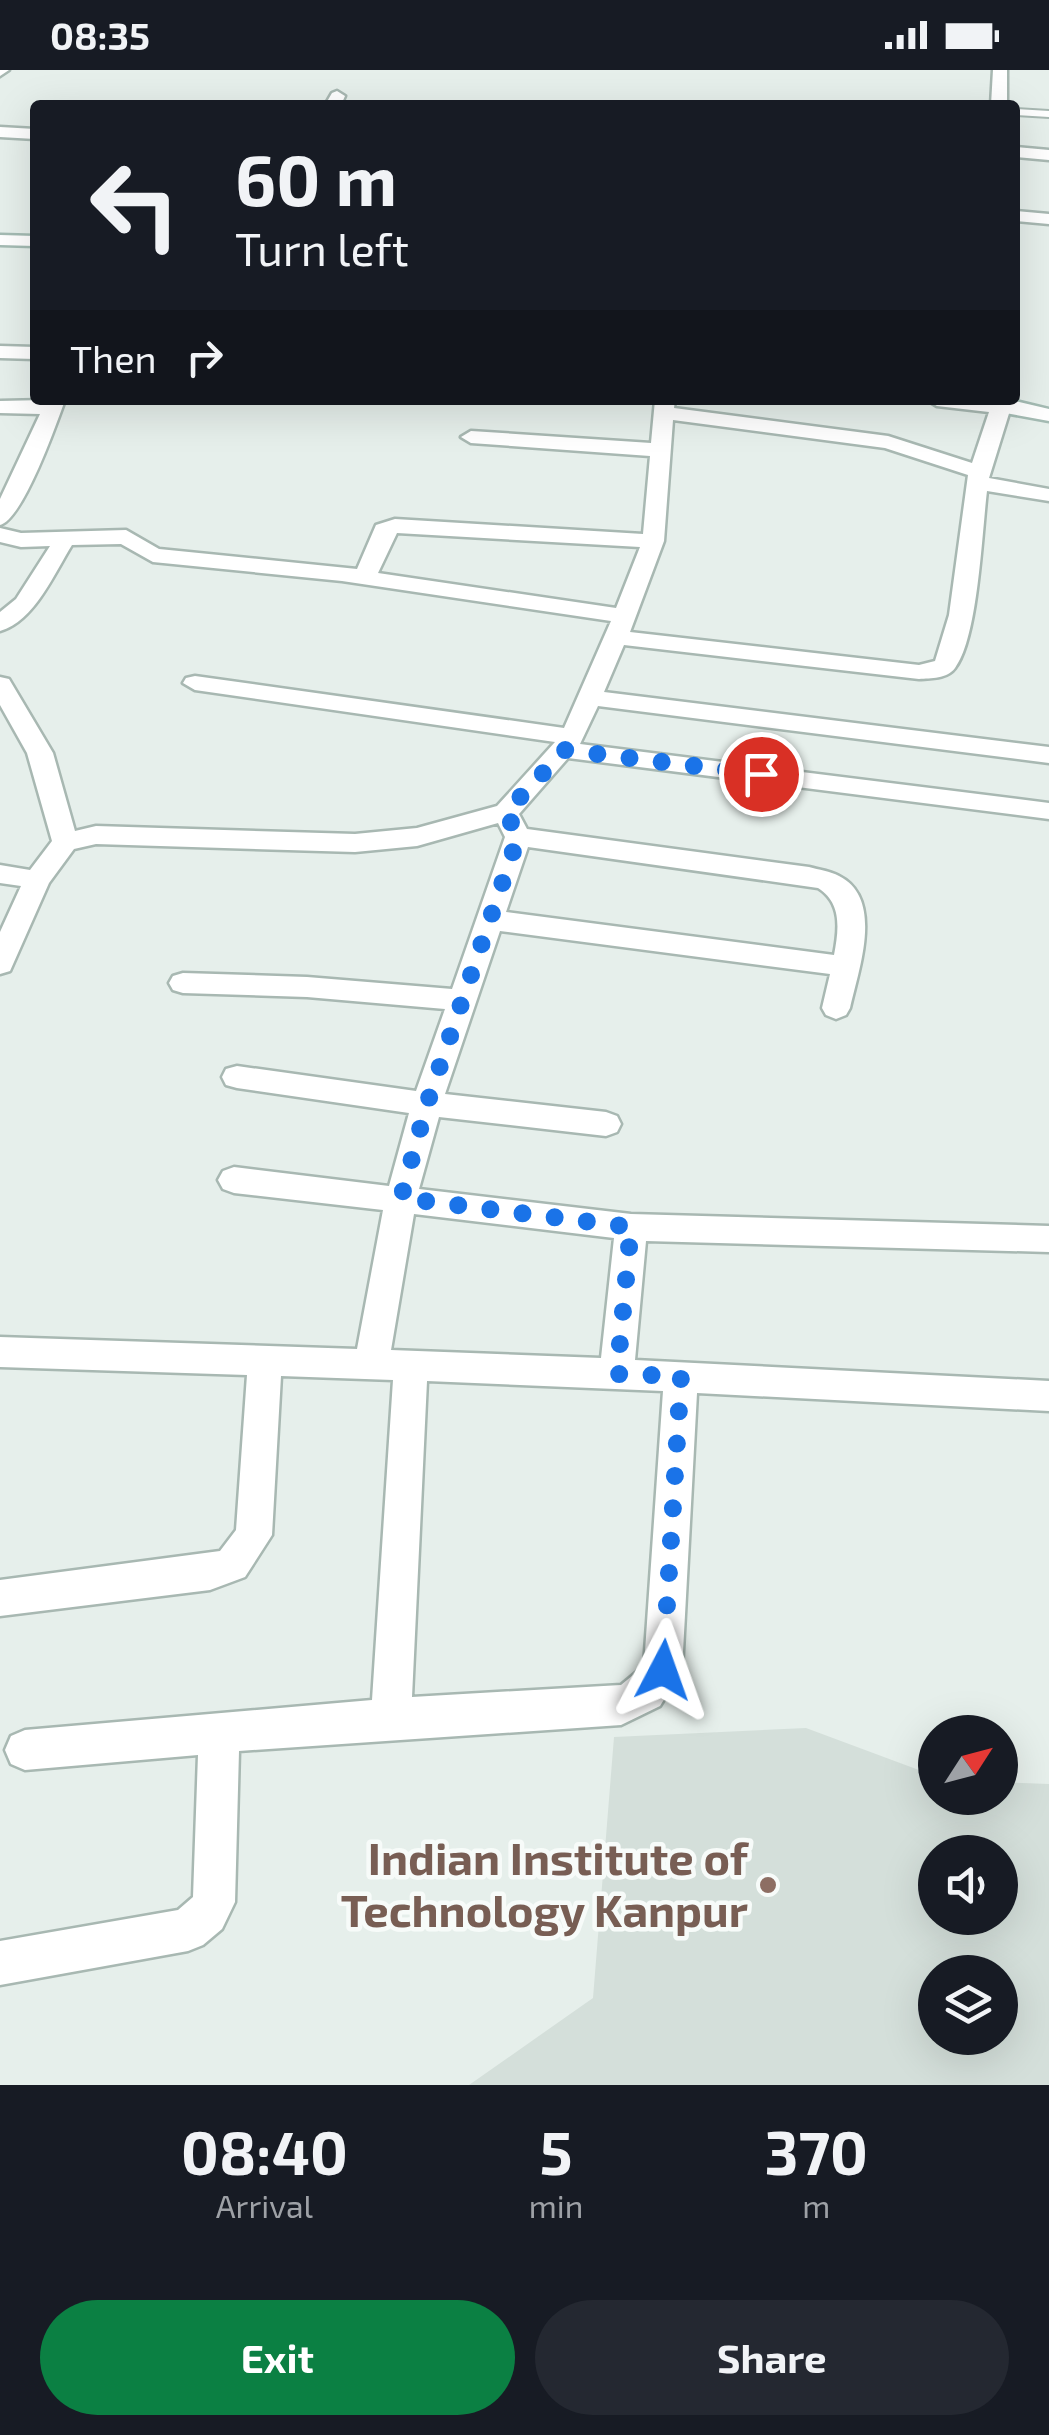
<!DOCTYPE html>
<style>
body{margin:0;font-family:"Exo 2",sans-serif;background:#242831;color:#f1f3f6;height:100vh;display:flex;flex-direction:column;font-size:38px;white-space:nowrap}
*{box-sizing:border-box;margin:0}
p{font-size:32px;color:#9ea1a6}
.icon{flex:none;width:55px;height:55px;fill:none;stroke:currentColor;stroke-width:2;stroke-linecap:round;stroke-linejoin:round}
.map{position:relative;height:2015px;overflow:hidden}
.panel{display:flex;flex-direction:column;background:#171b24;flex:1}
.panel>*{flex:none}
.hud{position:absolute;left:30px;top:30px;width:990px;height:305px;border-radius:10px;box-shadow:0 10px 40px #0002;background:#171b24;color:#f1f3f6;overflow:hidden}
.needle{width:65px;rotate:54deg}
.fabs{position:absolute;left:918px;top:1645px;display:grid;gap:20px}
.fabs a{display:grid;place-items:center;width:100px;height:100px;border-radius:50%;background:#171b24;box-shadow:0 10px 40px #0002;font-size:50px}
.pin{position:absolute;display:grid;place-items:center;width:85px;height:85px;color:#fff;margin:-42px;border:5px solid #fff;border-radius:50%;box-shadow:0 2px 10px #0007}
.me{position:absolute;width:110px;margin:-55px;rotate:4deg;stroke-linejoin:round;filter:drop-shadow(0 0 8px #0008)}
.turn{display:flex;align-items:center;gap:35px;height:210px;padding:0 40px;font-size:45px}
.turn .icon{width:130px;height:130px;stroke-width:2.5}
.turn b{display:block;font-size:70px;line-height:85px}
.then{display:flex;align-items:center;height:95px;padding:0 40px;background:#0003;gap:20px;font-size:38px}
.eta{display:flex;justify-content:space-evenly;align-items:center;height:170px;text-align:center}
.eta b{font-size:60px;font-weight:700;line-height:70px}
.cta{display:flex;gap:20px;margin-top:auto;padding:20px 40px}
.cta a{flex:1;height:115px;border-radius:60px;background:#0b8043;color:#fff;font-size:40px;font-weight:700;line-height:115px;text-align:center}
.cta a+a{background:#242831;color:#f1f3f6}
.status{display:flex;justify-content:space-between;align-items:center;height:70px;padding:0 50px;background:#171b24;direction:ltr}
.status svg{height:28px;fill:currentColor}
.map>svg:first-child{display:block}
.built{fill:#d4dfda;fill-rule:evenodd}
.lines{fill:none;stroke-linecap:round;stroke-linejoin:round}
.lane-casing{stroke:#a8b8b2;stroke-width:4}
.street-casing{stroke:#a8b8b2;stroke-width:5}
.secondary-casing{stroke:#a4bbb3;stroke-width:5}
.lane{fill:#fff;fill-rule:evenodd}
.street{fill:#fff;fill-rule:evenodd}
.secondary{fill:#fff;fill-rule:evenodd}
.route{stroke:#1a73e8;stroke-width:18;stroke-dasharray:0 32.4}
.education-dot{fill:#8d6e63;stroke:#f7fbf9;stroke-width:4}
.labels{text-anchor:middle;stroke-width:9;stroke-linejoin:round;paint-order:stroke}
.near-education-label{font-size:45px;font-weight:bold;fill:#785e54;stroke:#f7fbf9;text-anchor:end}
</style>
<div class="status"><b>08:35</b><svg viewBox="0 0 49 12"><path d="M0 12V9h3v3zM5 12V6h3v6zM10 12V3h3v9zM15 12V0h3v12zM26 1h20v11H26zM47 4h2v5h-2z"/></svg></div>
<div class="map">
<svg width="1049" height="2015" viewBox="0 0 1049 2015">
<rect width="100%" height="100%" fill="#e6efeb"/>
<path class="built" d="M806 1658 935 1706V1728H1000V1712L1049 1714V2015H469L593 1928 614 1667ZM935 1782H1000V1848H935ZM935 1902H1000V1968H935Z"/>
<g class="lines">
<g class="lane-casing">
<path id="lane" d="M1015 39 1049 41V47L1015 45Z"/>
</g>
<g class="street-casing">
<path id="street" d="M0 0H9L0 6Z
M993 0H1007V35H991Z
M337 21 345 26 341 35H325L332 23Z
M0 57 35 59V69L0 67Z
M1015 77 1049 80V90L1015 87Z
M1015 141 1049 144V154L1015 151Z
M0 276 35 277V289L0 288Z
M45 330H65C56 355 23 449 0 455V429L40 344 0 343V331Z
M655 330H675L674 338 888 366 972 393 989 342 937 336 927 330 1008 333 1011 337 989 408 1049 419V431L987 421C982 462 978 568 955 598 947 609 931 608 919 609L624 575 604 622 1049 677V693L598 636 580 674 1049 733V749L568 688 519 744 527 759 809 797C819 800 830 801 839 806 885 829 858 901 850 938L846 945 836 949 826 945 822 938 830 904 500 861 445 1024 606 1042 617 1046 621 1054 617 1062 606 1066 439 1047 419 1119 631 1144 1049 1156V1182L646 1171 635 1290 1049 1311V1341L697 1323 682 1600 660 1636 621 1655 239 1681 235 1832 222 1859 203 1875 188 1881 0 1915V1871L178 1840 193 1827 198 1685 25 1700 11 1694 5 1680 11 1666 25 1660 372 1630 393 1310 281 1306 272 1465 245 1507 210 1520 0 1546V1510L220 1481 236 1460 247 1305 0 1297V1267L357 1279 383 1140 234 1123 223 1119 218 1110 223 1101 234 1097 389 1116 409 1043 237 1018 226 1015 222 1007 226 999 237 996 416 1021 445 939 307 927 183 923 173 920 169 913 173 906 183 903 307 907 452 919 505 767 498 753 417 776 355 782 96 774 74 779 49 813 10 901 0 904V862L21 816 0 813V795L30 800 52 771 27 683 0 635V607L9 609 53 683 75 761 96 756 355 764 417 758 497 736 555 672 195 620 183 613 186 608 195 606 564 658 611 551 342 511 153 492 121 474 72 475C55 502 34 552 0 561V542L16 529 50 476 21 477 0 472V458L21 463 126 460 159 479 357 499 376 455 395 449 643 464 650 386 471 373 461 367 471 361 651 373ZM673 350 885 378 968 405 949 545 935 591 919 595 630 562 664 471ZM397 463 640 477 616 538 378 503ZM528 777 818 818C842 833 839 859 834 885L506 842ZM414 1144 614 1168 601 1288 391 1280ZM427 1311 663 1321 644 1596 621 1615 412 1627Z"/>
</g>
<g class="secondary-casing">
<path id="secondary" d="M0 165 35 166V176L0 175Z
M991 330H1011L1049 339V351L994 341Z"/>
</g>
<use href="#lane" class="lane"/>
<use href="#street" class="street"/>
<use href="#secondary" class="secondary"/>
</g>
<g class="lines">
<path class="route" d="M663 1600 681 1306 617 1304 631 1157 401 1128 427 1034 518 767 506 742 565 680 761 704"/>
</g>
<circle class="education-dot" cx="768" cy="1815" r="10"/>
<g class="labels">
<g class="near-education-label">
<text x="748" y="1805">Indian Institute of<tspan x="748" dy="52">Technology Kanpur</tspan></text>
</g>
</g>
</svg>
<div class="fabs">
<a><svg class="needle" viewBox="-14 -14 28 28"><path d="M0-13l5 13h-10z" fill="#e53935"/><path d="M0 13l5-13h-10z" fill="#9ea1a6"/></svg></a>
<a><svg class="icon" aria-label="sound" viewBox="0 0 24 24"><path d="M4 9h4l5-4v14l-5-4H4zM17 9q2 3 0 6"/></svg></a>
<a><svg class="icon" aria-label="layers" viewBox="0 0 24 24"><path d="M12 4l9 5-9 5-9-5zM3 14l9 5 9-5"/></svg></a>
</div>
<div class="pin" style="left:761px;top:704px;background:#d93025"><svg class="icon" aria-label="arrive" viewBox="0 0 24 24"><path d="M6 21V4h12l-3 4 3 4H6"/></svg></div>
<svg class="me" style="left:663px;top:1600px" viewBox="-20 -20 40 40"><path d="M0-17L14 15 0 8-14 15z" fill="#1a73e8" stroke="#fff" stroke-width="4"/></svg>
<div class="hud">
<div class="turn"><svg class="icon" aria-label="left" viewBox="0 0 24 24"><path d="M17 20v-9H6M10 6l-5 5 5 5"/></svg><div><b>60 m</b>Turn left</div></div>
<div class="then">Then<svg class="icon" aria-label="right" viewBox="0 0 24 24"><path d="M7 20v-9h11M14 6l5 5-5 5"/></svg></div>
</div>
</div>
<section class="panel">
<div class="eta">
<div><b>08:40</b><p>Arrival</p></div>
<div><b>5</b><p>min</p></div>
<div><b>370</b><p>m</p></div>
</div>
<div class="cta"><a>Exit</a><a>Share</a></div>
</section>
